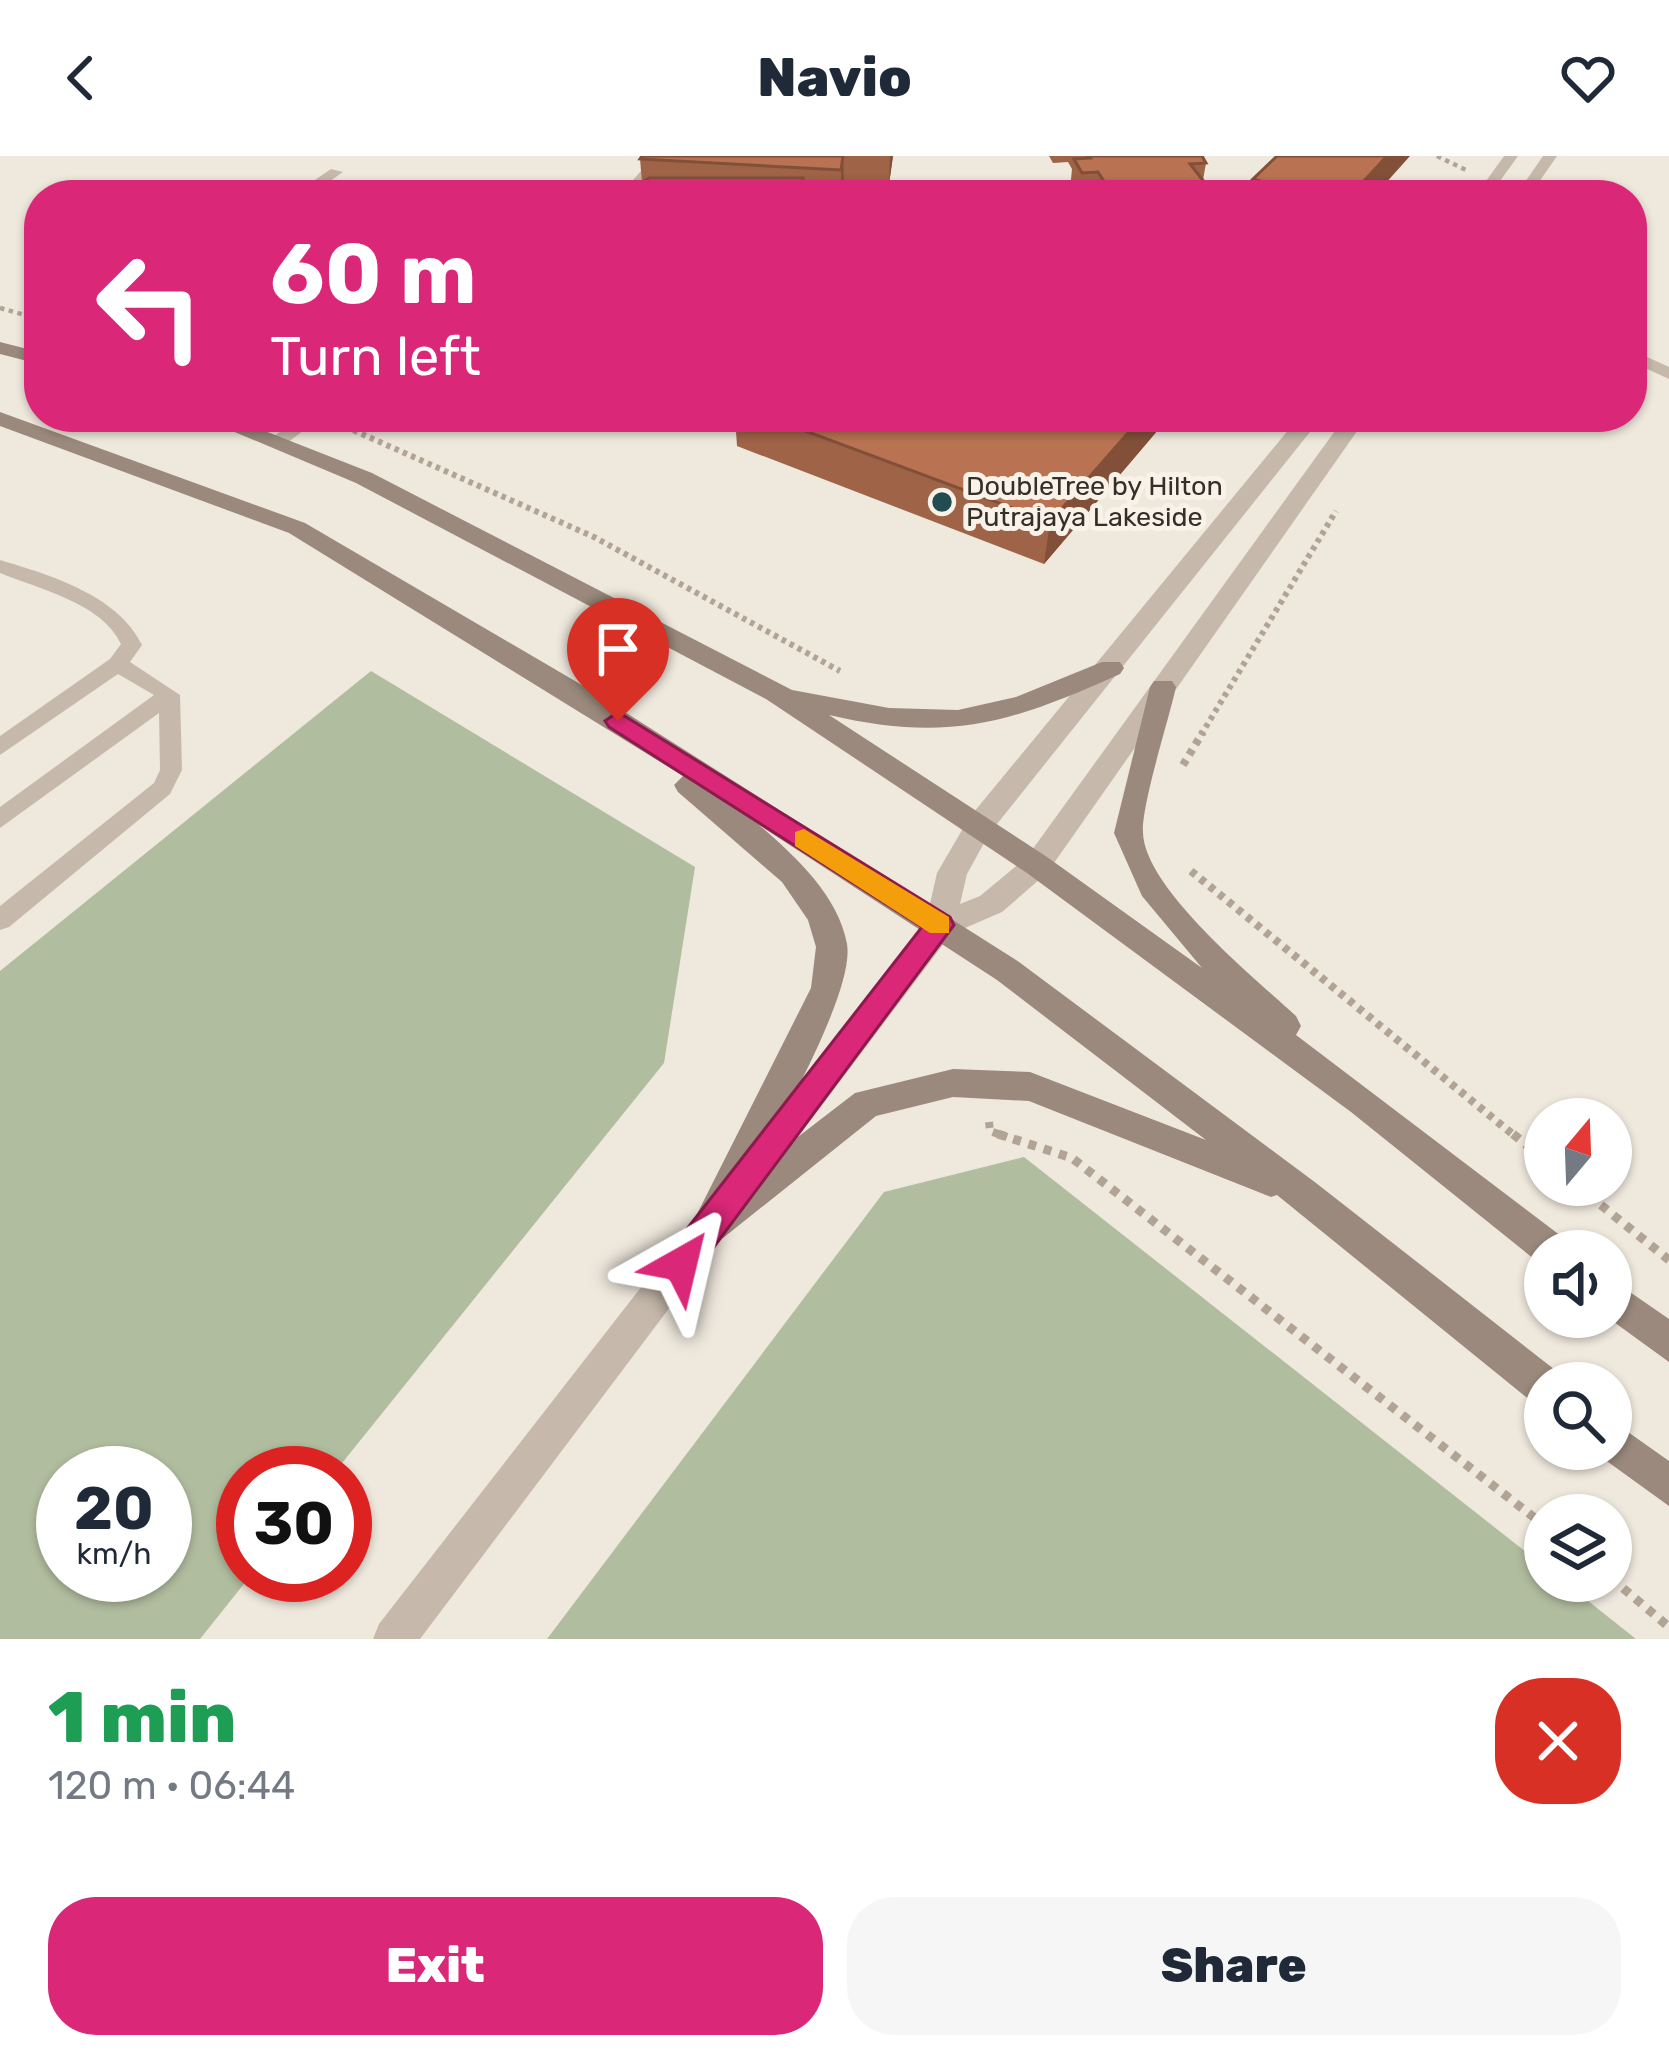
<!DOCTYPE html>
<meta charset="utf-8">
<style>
body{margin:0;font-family:Rubik,sans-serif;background:#f6f6f7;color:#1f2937;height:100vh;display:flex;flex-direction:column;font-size:45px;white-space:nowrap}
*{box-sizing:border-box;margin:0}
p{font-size:39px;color:#747a83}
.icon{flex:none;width:66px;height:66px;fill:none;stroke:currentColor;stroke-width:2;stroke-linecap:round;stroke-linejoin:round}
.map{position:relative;height:1483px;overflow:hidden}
.side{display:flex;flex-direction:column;background:#fff;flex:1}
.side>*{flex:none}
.top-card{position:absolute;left:24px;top:24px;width:1623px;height:252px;border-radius:48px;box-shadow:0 3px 9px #0004;background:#db2777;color:#fff;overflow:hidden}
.needle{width:78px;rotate:19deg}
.tools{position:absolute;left:1524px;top:942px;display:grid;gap:24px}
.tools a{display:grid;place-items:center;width:108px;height:108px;border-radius:50%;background:#fff;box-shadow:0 3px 9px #0004;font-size:60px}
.speed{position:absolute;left:36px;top:1290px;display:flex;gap:24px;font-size:60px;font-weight:700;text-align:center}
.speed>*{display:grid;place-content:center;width:156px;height:156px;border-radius:50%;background:#fff;box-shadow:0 3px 9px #0004;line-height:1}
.speed small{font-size:30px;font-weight:400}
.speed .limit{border:18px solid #d22;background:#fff;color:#111}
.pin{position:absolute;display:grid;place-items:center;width:102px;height:102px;color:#fff;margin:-123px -51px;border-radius:50% 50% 50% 0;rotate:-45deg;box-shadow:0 0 12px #0007}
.pin .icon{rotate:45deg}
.me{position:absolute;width:132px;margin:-66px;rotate:37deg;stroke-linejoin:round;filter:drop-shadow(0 0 9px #0008)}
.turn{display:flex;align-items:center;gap:42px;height:252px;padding:0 48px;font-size:54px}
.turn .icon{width:156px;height:156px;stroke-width:2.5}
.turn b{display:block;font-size:84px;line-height:102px}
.round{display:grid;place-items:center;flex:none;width:126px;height:126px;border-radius:48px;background:#f6f6f7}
.head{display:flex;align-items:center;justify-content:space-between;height:204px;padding:0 48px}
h1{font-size:72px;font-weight:800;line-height:90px;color:#1e9e55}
.cta{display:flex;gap:24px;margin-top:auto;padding:24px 48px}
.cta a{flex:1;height:138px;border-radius:48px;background:#db2777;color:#fff;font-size:48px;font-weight:800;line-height:138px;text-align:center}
.cta a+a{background:#f6f6f7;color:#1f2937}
header{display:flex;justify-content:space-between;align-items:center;height:156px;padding:0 48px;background:#fff;font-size:54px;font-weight:800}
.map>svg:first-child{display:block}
.green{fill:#b1bd9f;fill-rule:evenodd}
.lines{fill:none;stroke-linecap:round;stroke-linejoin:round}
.path-far3{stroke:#b2a495;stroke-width:4.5;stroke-dasharray:4.5 4.5;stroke-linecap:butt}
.path-far2{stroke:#b2a495;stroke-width:6;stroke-dasharray:4.5 4.5;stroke-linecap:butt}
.path-far1{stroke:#b2a495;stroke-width:8;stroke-dasharray:6 6;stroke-linecap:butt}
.path{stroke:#b2a495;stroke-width:9;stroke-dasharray:8 8;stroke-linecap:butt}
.lane{fill:#c6b9ab;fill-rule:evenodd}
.street{fill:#c6b9ab;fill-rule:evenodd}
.secondary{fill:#9a897c;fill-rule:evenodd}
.wall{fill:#9f6347}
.shaded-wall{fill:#825039}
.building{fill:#b97352;stroke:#825039;stroke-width:3}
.route{fill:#db2777;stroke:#8e194d;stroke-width:3}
.slow{fill:#f59e0b}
.poi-dot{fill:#234b52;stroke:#f8f2e9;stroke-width:4.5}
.labels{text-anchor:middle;stroke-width:10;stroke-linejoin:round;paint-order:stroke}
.far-poi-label{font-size:27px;fill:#352e29;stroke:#f8f2e9;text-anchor:start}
</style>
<header><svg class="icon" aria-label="back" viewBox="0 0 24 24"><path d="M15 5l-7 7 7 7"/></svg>Navio<svg class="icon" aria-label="heart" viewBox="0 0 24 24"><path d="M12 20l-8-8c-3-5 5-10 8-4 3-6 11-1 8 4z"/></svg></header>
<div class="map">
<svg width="1669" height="1483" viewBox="0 0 1669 1483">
<rect width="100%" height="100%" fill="#efe8dd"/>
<path class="green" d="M371 515 695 711 664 907 334 1317H243V1419H251L200 1483H0V815ZM63 1317H165V1419H63Z
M1024 1001 1545 1411V1425H1563L1636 1483H547L884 1036Z"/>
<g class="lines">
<path class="path-far3" d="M1437 0 1466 14
M923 39 956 31 1003 39
M0 152 39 163"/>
<path class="path-far2" d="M337 267 594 381 840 515
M1201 579 1336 355"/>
<path class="path-far1" d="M1183 609 1203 576
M1191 715 1516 981
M989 966 990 975 1007 981"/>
<path class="path" d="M998 978 1072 1002 1545 1370
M1513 978 1545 1004
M1576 1029 1669 1104
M1611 1422 1669 1471"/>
<path class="lane" d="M654 0H669L635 39H620Z
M1504 0H1518L1490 39H1476Z
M1543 0H1557L1530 39H1516Z
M331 13 343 16 310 39H293Z
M1632 194 1669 211V223L1632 206Z
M301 261H321L282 291H270V283Z
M0 404C50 419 118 439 142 489L130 506 180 539 182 614 170 638 9 771 0 774V750L154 627 160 614 159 557 0 672V651L154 539 118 518 0 599V580L110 503 121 488C102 447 39 433 0 417Z"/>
<path class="street" d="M1299 261H1322L989 678 967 718 960 748 980 740 1027 701 1345 261H1367L1047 717 1002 756 951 778 420 1483H373L379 1468 926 765 937 717 969 662Z"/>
<path class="secondary" d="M0 186 39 196V208L0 198Z
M0 256 305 367 587 532 1019 806 1316 1027 1559 1217 1563 1227H1545V1250L1531 1245 1277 1039 1271 1041 1029 945 953 941 876 960 723 1082 710 1087 697 1082 692 1070 697 1058 811 832 816 791 808 764 782 726 678 636 674 629 683 620 289 377 0 270ZM759 669 997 824 1206 984 1030 916 953 913 855 937 756 1013C779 966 855 835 847 788 838 739 795 700 759 669Z
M199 261H229L372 317 792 534 889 552 958 554 1016 541 1102 506H1120L1124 512 1120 518C1011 567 949 587 829 559L1047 701 1202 812 1142 740 1114 677 1150 531 1154 525H1172L1176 531C1169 563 1141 650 1143 677 1145 733 1256 823 1296 860L1301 870 1296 879 1565 1083 1570 1095H1545V1109L1539 1107 1351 956 1027 717 766 543 356 327Z
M1611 1123 1669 1163V1206L1607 1161H1611Z
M1611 1264 1669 1305V1350L1597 1298 1595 1293H1611Z"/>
</g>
<path class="wall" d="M642 0H893L889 28 844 26 843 39H622L642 26 640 3Z
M1049 0H1202L1206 7 1203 24 1205 27 1231 39H1073L1070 34 1072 13 1068 6 1053 7Z
M1253 23 1375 39H1249Z
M735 261H972L996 270 1004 261H1169L1044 408 737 290Z"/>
<path class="shaded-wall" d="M843 0 844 26 841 39V14Z
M890 0H893L889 28Z
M1387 0H1410L1375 39H1351Z
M1142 261H1169L1044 408 1050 366Z"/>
<path class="building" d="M642 0H843L841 14 640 3Z
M1088 0H1202L1206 7 1190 8 1205 27 1220 26 1231 39H1113L1098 16 1082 17 1074 3 1090 2Z
M1277 0H1387L1351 39H1311L1253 23Z
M649 22H803L802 39H622Z
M768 261H972L996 270 1004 261H1142L1050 366Z"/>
<path class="route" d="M618 556 950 761 954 769 693 1119 681 1123 669 1119 665 1108 669 1096 922 771 609 571 605 565Z"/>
<path class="slow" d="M804 673 949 761V777H930L795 690V676Z"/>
<circle class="poi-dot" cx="942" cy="346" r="12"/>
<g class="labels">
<g class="far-poi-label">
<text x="966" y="339">DoubleTree by Hilton<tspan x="966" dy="31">Putrajaya Lakeside</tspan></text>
</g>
</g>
</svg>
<div class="tools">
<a><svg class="needle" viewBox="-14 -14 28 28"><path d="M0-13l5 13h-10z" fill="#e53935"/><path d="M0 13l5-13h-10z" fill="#747a83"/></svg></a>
<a><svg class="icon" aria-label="sound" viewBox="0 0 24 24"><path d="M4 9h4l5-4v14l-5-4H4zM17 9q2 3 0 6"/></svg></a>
<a><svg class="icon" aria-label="search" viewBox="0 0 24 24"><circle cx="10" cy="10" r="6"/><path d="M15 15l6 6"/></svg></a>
<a><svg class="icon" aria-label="layers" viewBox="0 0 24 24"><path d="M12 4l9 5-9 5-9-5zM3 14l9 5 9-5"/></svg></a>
</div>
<div class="speed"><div>20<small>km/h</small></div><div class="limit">30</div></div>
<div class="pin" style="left:618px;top:565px;background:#d93025"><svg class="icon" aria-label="arrive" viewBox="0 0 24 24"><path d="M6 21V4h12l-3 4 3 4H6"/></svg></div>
<svg class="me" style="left:681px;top:1108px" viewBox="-20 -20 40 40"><path d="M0-17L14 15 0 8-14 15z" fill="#db2777" stroke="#fff" stroke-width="4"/></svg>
<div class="top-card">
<div class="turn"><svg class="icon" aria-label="left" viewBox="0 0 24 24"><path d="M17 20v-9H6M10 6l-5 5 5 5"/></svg><div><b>60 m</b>Turn left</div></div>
</div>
</div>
<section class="side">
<div class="head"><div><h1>1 min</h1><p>120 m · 06:44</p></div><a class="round" style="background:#d93025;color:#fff"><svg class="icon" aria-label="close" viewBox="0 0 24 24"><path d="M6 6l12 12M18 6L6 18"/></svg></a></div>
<div class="cta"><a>Exit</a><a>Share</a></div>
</section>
